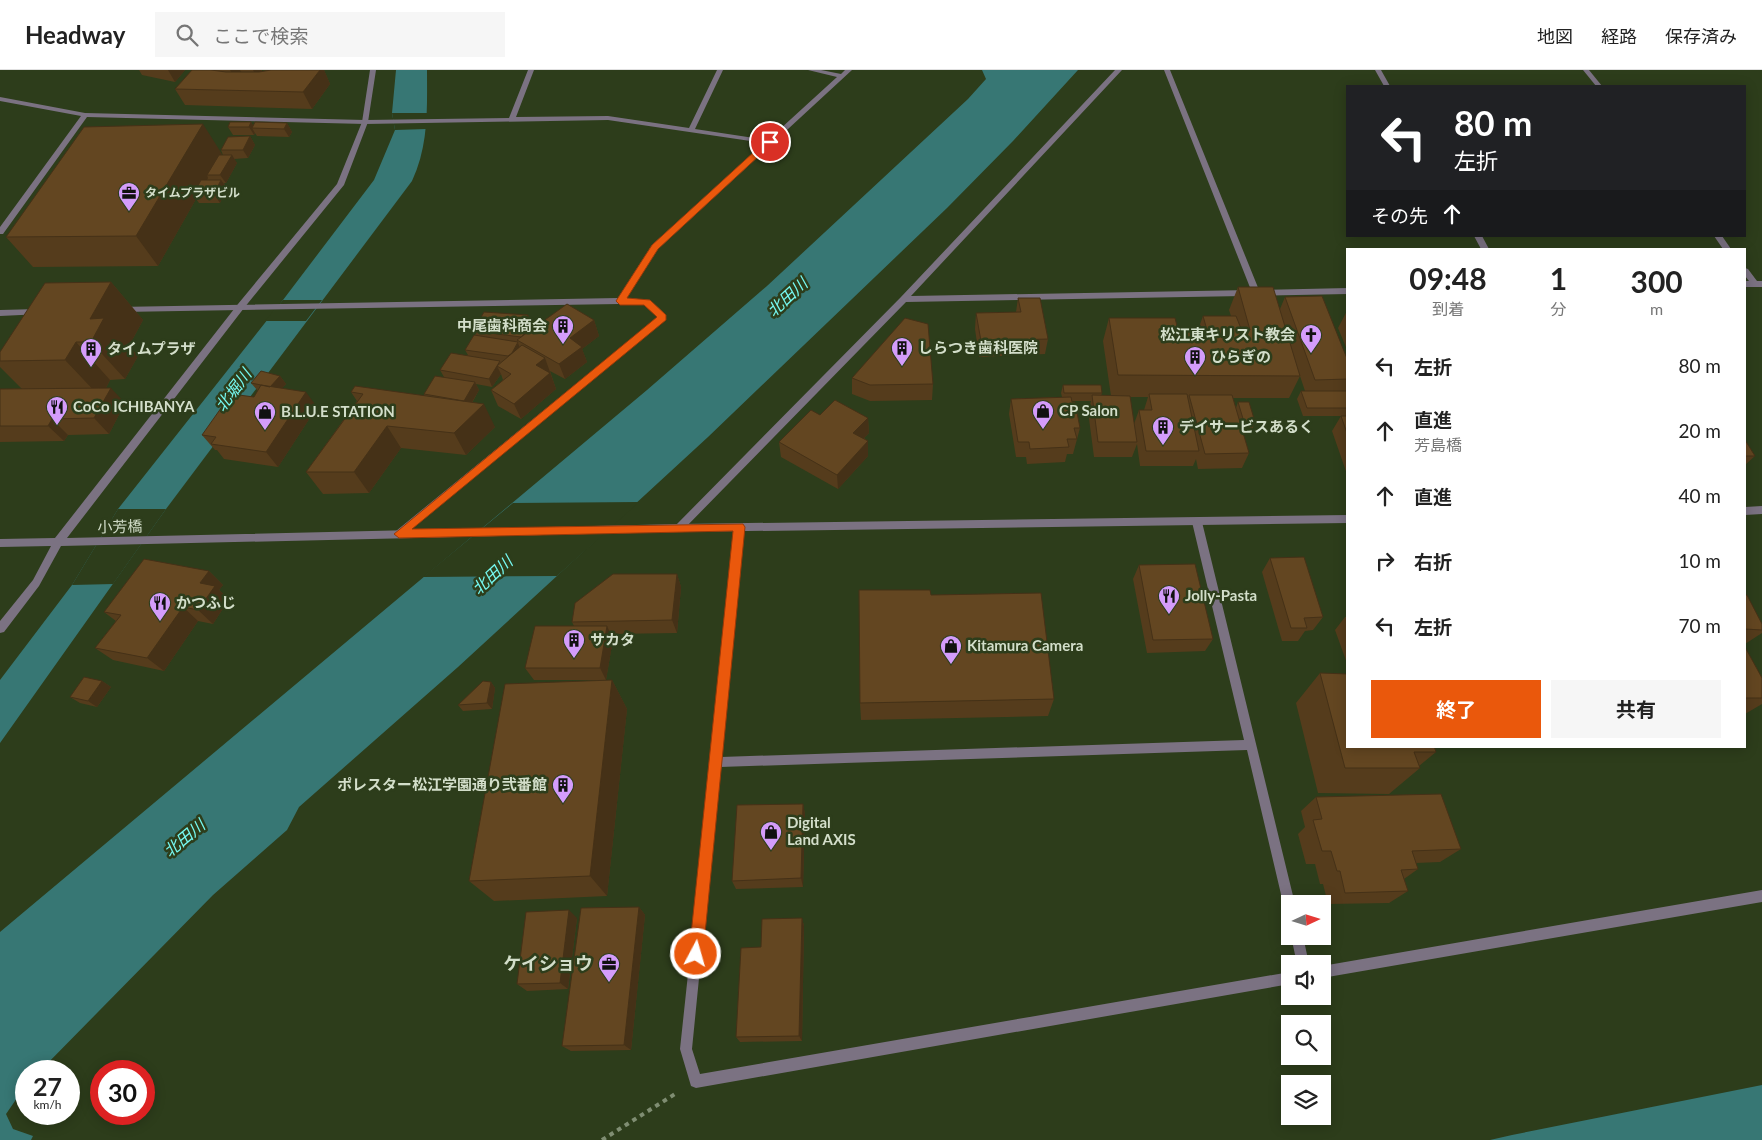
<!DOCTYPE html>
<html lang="ja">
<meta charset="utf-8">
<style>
body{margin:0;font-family:Lato,"Noto Sans JP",sans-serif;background:#f6f6f6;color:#222;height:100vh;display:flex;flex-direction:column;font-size:19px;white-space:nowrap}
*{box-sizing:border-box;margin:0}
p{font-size:16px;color:#767676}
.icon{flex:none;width:28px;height:28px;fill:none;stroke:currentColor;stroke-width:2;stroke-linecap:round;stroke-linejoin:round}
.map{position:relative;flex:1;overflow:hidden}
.side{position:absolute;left:1346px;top:178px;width:400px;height:500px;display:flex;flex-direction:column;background:#fff;border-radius:0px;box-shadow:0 2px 12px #0003}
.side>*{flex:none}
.hud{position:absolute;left:1346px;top:15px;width:400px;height:152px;border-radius:0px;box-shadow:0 2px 12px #0003;background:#202124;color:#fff;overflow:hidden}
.needle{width:32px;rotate:86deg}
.tools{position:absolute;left:1281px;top:825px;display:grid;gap:10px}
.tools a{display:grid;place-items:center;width:50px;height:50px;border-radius:0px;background:#fff;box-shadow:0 2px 12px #0003;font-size:25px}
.speed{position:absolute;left:15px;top:990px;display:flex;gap:10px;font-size:25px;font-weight:700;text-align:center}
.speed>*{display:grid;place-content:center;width:65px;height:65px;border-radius:50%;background:#fff;box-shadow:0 2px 12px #0003;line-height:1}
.speed small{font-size:12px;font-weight:400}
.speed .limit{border:8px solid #d22;background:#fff;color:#111}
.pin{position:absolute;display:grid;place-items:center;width:42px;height:42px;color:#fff;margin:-21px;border:2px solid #fff;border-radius:50%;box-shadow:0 1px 5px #0007}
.me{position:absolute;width:55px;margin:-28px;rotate:6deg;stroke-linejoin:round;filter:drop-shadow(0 0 4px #0008)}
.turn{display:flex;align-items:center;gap:18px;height:105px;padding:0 25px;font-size:22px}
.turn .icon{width:65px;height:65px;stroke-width:2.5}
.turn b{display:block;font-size:35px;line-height:42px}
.then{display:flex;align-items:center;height:48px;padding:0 25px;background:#0003;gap:10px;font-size:19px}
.eta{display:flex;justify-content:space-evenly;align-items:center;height:85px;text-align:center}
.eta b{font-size:30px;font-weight:700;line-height:35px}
.action{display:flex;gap:10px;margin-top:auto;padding:10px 25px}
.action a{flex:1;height:58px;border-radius:0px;background:#ea580c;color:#fff;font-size:20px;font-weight:700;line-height:58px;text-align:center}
.action a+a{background:#f6f6f6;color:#222}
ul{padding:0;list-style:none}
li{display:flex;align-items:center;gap:15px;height:65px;padding:0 25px}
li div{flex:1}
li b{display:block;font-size:19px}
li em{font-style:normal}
header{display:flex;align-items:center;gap:30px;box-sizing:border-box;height:70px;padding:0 25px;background:#fff;border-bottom:1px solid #e0e0e0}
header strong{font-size:24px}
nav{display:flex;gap:28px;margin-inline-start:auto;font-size:18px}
.search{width:350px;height:45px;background:#f6f6f6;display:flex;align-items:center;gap:12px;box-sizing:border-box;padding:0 18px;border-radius:0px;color:#767676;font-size:19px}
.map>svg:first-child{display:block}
.water{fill:#377774}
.pier{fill:#2d3d1b}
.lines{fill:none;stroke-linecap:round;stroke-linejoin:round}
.path{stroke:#7f8d72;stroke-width:4;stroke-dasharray:4.5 4.5;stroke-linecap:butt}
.minor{fill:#7b7282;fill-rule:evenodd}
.tertiary{fill:#7b7282;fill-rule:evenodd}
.wall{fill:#553c1c;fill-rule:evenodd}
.shaded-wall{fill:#453117}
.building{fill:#634621;stroke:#453117}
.route{fill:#ea580c;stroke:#983908}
.labels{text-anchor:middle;stroke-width:5;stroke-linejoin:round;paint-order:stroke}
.far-poi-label{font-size:12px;font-weight:bold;fill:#d3deca;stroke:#2d3d1b;text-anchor:start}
.poi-label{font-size:15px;font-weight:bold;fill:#d3deca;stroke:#2d3d1b;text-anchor:start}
.street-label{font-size:15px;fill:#d3deca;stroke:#2d3d1b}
.water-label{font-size:16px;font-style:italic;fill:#76faf3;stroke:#2d3d1b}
.near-poi-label{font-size:18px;font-weight:bold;fill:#d3deca;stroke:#2d3d1b;text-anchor:end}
</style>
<header>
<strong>Headway</strong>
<div class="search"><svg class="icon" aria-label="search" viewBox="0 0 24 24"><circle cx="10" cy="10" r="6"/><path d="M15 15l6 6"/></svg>ここで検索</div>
<nav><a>地図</a><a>経路</a><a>保存済み</a></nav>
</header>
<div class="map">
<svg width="1762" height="1070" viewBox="0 0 1762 1070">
<rect width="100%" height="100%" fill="#2d3d1b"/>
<path class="water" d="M396 0H427C427 38 429 75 412 111L166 439 0 673V610L72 515 118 439 283 230 374 110 395 60 392 43Z
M982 0H1078L1013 71 947 138 708 367 458 597 299 737 287 760 213 825 40 1001H26V1015L6 1044 13 1059 33 1066 31 1070H0V862L647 320 767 216 968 29 986 9Z
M1762 1015V1070H1490L1512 1065Z"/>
<path class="pier" d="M392 43H427V59L395 60Z
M283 230H322L306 251H265Z
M639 432 557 506 423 507 513 433Z
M118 439H166L113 514 72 515Z"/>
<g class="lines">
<path class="path" d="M602 1070 675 1024"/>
<path class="minor" d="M528 0H534L516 47 608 46 689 58 717 0H723L695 59 768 70 837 7 808 0H821L841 4 845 0H852L658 179 626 228 650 230 666 245V249L402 467 399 468 394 464 396 461 658 247 645 235 620 234 121 242 117 239 118 237 618 228 652 175 764 73 608 50 365 54 87 47 3 164H0V157L81 46 0 31V27L85 43 365 50 509 48Z
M1115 0H1122L911 226 1251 220 1164 0H1170L1259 220 1348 218V224L906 232 682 461H676L674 458 676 455 901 227Z
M1375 0H1381L1390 16H1384Z
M1583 0H1589L1602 16H1596Z
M1474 166H1482L1489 179H1481Z
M1714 166H1722L1731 179H1723Z
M1745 198 1748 199 1757 211H1762V217H1745V211H1749L1745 206Z
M39 239 42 240V244L0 246V240Z
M1197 448 1202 452 1295 834H1290V843L1286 841 1284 837 1247 680 720 697 692 979 700 1004 1290 902V914L696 1018 691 1016 680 979 736 454H742L744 457 721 687 1244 670 1192 452Z
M1762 820V832L1322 908V896Z
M1291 866H1303L1309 894H1297Z"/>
<path class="tertiary" d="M370 0H376L368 52 344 115 244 238 67 468 679 454 1348 445V453L679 462 61 476 39 516 4 562 0 563V551L33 510 51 476 0 477V469L55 468 238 234 337 114 362 52Z
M1762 436V444L1745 445V437Z"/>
</g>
<path class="wall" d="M139 0H185L175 12 142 5Z
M192 0H262V1L271 0H324L330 14 312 39 185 35 175 19Z
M251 52 253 56 287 53 292 62 289 67 257 66 255 63 254 65H233L228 57Z
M250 66 255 75 248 88 234 89 237 93 226 113H224L227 118 220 133H199L196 129 158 196 33 197 6 167 222 84 221 85H223L221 80Z
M111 212 143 250 129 276 138 286 125 309 110 310 106 318 125 333 109 364 68 365 64 371 0 372V319H22L0 297V282Z
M1238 217 1280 239 1285 227 1348 291V346H1303L1297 329 1301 321H1305L1300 306 1289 328H1233L1236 338 1238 332 1255 352 1252 360H1242L1249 383 1242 398 1198 399 1196 389 1193 396H1140L1137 374 1132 387H1094L1088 341 1091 331H1072L1080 358 1073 384H1067L1065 392 1027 394 1026 387H1016L1009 344 1011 329 1062 327 1061 323 1063 315 1102 323 1101 326H1111L1103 271 1109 248 1178 260H1198L1203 246H1231L1229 240ZM1130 327H1148L1144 340H1139L1134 354Z
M1018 228 1048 269 1045 284 979 287 975 259 976 243 1016 242Z
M1348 239V282L1338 258Z
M528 245 530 250H532L534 257 594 250 599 266 582 279 587 292 565 309 550 301 556 319 521 349 498 336 491 320 503 310 501 304 492 317 476 314 479 320 472 333 495 357 466 385 401 378 369 423 323 424 306 402 357 331 351 322 424 326V324L444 307 440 300 468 285 465 280 475 265 473 261Z
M280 306 286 314 282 318 317 337 278 397 224 389 217 380H215L202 365 254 327 258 321 251 313Z
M852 308 933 314 932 330 870 331 852 324Z
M820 345 868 348 869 363 864 368 868 371V386L838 419 781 387 779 372Z
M1341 346H1348V407L1332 361Z
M1745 370 1755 386 1745 395Z
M1270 488 1323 547 1313 560 1305 561 1298 571H1282L1262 502Z
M1139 495 1213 569 1205 581 1147 583 1133 509Z
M209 501 223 515 219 520 229 529 213 554 198 551 164 601 113 590 95 578 116 551 104 542Z
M677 504 681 517 677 563 611 564 613 569 606 610H534L525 598 574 556 572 552Z
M1745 525 1762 554V563L1745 574Z
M1345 547H1348V596L1335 560Z
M1745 577 1762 608V634L1745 644Z
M1320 603 1436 682 1419 696 1420 698 1389 724 1318 723 1296 633Z
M612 610 627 639 607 826 494 831 469 811Z
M102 611 111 617 97 637 80 633 70 627Z
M491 612 495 618 492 639 463 641 458 635Z
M1054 629 1048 646 861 650 860 633Z
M1316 727 1461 779 1440 792 1416 793 1418 799 1404 809 1408 821 1389 833 1328 834 1323 814H1320L1315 794H1306L1298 764 1305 757 1301 741Z
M803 734 805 744 803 817 736 819 732 811Z
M639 837 645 845 631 980 571 981 562 976Z
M577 848 568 919 527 921 517 914Z
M802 848 804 856 802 971 740 972 736 967 761 877Z"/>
<path class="shaded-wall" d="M168 0H185L175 12Z
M230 0H240L244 7 237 11Z
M253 0H262L257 8Z
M320 0H324L330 14 312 39 303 22Z
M251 52 255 58H252L255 63 254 65 249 57Z
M287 53 292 62 289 67 284 59Z
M203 54 222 84 210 105H207L208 108 199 125H193L196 129 158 196 136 166Z
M250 66 255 75 248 88 243 80Z
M232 85 237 93 226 113 220 105Z
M221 110 227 118 220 133 214 124Z
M111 212 143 250 129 276 138 286 125 309 91 272 90 249Z
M528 245 531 252 532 250 535 259 523 267 526 250Z
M594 250 599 266 582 279 587 292 565 309 559 294 570 268Z
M76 272 110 310 101 328 65 290Z
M518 273 521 281 510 287Z
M545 288 556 319 521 349 514 334 536 295Z
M497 296 501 304 492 317 489 309Z
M280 306 286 314 275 326 269 318Z
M475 312 479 320 468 339 464 331Z
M111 318 125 333 109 364 94 348Z
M306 322 317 337 278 397 266 382Z
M484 334 495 357 466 385 454 363Z
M868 348 869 363 854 378 853 363Z
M52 349 68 365 64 371 48 356Z
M387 356 401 378 369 423 354 402Z
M868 371V386L838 419 837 405Z
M209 501 223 515 219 520 229 529 213 554 198 540 200 513Z
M677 504 681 517 677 563 672 550Z
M183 537 198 551 164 601 147 588Z
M607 556 613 569 606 610 600 598Z
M612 610 627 639 607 826 590 806Z
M102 611 111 617 97 637 88 631Z
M491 612 495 618 492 639 487 633Z
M803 734 805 744 803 817 801 808Z
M639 837 645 845 631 980 624 975Z
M569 840 577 848 568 919 560 913Z
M802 848 804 856 802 971 799 966Z"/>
<path class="building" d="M192 0H211L226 2H259L271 0H320L303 22 175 19Z
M230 52H251L249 57H228Z
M255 52 287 53 284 59 252 58Z
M203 54 136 166 6 167 84 57Z
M250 66 243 80H221L228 67Z
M219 85H232L220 105H207Z
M201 110H221L214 124 193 125Z
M111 212 90 249 104 248 91 272H76L65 290 0 291V282L45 213Z
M1238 217H1273L1300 306 1118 305 1109 248H1175L1178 260H1207L1203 246H1236L1242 261 1250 260Z
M1322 226 1348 291V309L1315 310 1285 227Z
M1018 228H1040L1048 269 981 271 976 243 1021 242Z
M567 234 594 250 570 268 582 277 559 294 517 270Z
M484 242 528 245 526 250H532L524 264 521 267 473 261Z
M905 248 928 254 933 314 870 315 852 308Z
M474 265 518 272 512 283 508 286 465 280Z
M522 275 545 288 536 295 550 303 514 334 491 320 511 304 497 296Z
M451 283 500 291 489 309 440 300Z
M261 301 280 306 270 317 261 315 251 313Z
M435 306 475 312 464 331 424 324Z
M261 315 306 322 266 382 211 374 216 367 202 365 231 324 254 327Z
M1063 315H1101L1102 323H1064Z
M355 316 484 334 454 363 387 356 354 402H306L363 324 351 322Z
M111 318 94 348 52 349 48 356H0V319Z
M1301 321H1348V338H1307Z
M1149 324H1187L1199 381H1146L1139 340H1152Z
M1092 325 1130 326 1137 372H1098Z
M1189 325H1232L1249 383 1205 384Z
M1071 327 1072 332H1075L1080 358H1074L1077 369H1067L1069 377 1030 379 1029 372H1018L1011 329Z
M835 330 868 348 853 363 868 371 837 405 779 372 811 340 820 345Z
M1238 332H1249L1255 352H1244Z
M1341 346H1348V366Z
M1745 370 1755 386H1745Z
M1304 487 1323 547 1304 548 1307 558H1291L1270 488Z
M144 489 209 501 200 513 215 516 198 540 183 537 147 588 95 578 121 545 104 542Z
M1195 494 1213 569 1153 570 1139 495Z
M613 504H677L672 550 572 552 575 533Z
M859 520H930L931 525 1041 523 1054 629 860 633Z
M1745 525H1747L1762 554V560L1745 559Z
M535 556H607L600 598H525Z
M1745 577 1762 608V628H1745Z
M1320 603 1348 604V676H1434L1436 682H1414L1420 698H1345Z
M84 607 102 611 88 631 70 627Z
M612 610 590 806 469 811 505 614Z
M483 611 491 612 487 633 458 635Z
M1441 724 1461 779 1412 781 1418 799 1401 800 1408 821 1345 823 1340 801H1337L1331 781H1322L1313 750 1322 749 1316 727Z
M803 734 801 808 732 811 737 735Z
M639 837 624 975 562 976 581 838Z
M569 840 560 913 517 914 526 842Z
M802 848 799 966 736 967 741 878 761 877 762 849Z"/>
<path class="route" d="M767 70 774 72 658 179 627 228 650 230 666 245V250L412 459 743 454 745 457 703 884 701 888 696 890 691 888 689 884 733 461 399 468 394 464 657 247 644 235H620L616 231 652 175Z"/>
<defs>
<g id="office-pin" transform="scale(1.125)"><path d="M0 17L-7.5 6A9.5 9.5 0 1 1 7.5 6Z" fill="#d49cfb" stroke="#2d3d1b"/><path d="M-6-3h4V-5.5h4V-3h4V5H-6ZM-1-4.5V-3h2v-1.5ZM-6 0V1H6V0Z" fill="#111"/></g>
<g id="building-pin" transform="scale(1.125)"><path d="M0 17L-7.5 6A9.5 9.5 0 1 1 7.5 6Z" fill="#d49cfb" stroke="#2d3d1b"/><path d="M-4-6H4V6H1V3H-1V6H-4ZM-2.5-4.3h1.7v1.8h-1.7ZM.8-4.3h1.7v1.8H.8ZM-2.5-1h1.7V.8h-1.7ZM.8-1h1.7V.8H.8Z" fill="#111"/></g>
<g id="church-pin" transform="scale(1.125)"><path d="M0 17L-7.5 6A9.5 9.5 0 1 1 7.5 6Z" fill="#d49cfb" stroke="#2d3d1b"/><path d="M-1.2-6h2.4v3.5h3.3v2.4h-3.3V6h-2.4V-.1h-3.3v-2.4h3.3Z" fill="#111"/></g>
<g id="restaurant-pin" transform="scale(1.125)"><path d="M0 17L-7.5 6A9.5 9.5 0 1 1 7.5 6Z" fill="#d49cfb" stroke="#2d3d1b"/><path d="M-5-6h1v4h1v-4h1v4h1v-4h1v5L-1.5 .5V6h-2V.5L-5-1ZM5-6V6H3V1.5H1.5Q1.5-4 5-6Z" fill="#111"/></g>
<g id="shop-pin" transform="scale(1.125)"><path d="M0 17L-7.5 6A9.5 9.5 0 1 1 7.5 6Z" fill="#d49cfb" stroke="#2d3d1b"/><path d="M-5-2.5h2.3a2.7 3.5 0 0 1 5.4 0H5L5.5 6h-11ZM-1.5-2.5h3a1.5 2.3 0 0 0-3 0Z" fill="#111"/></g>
</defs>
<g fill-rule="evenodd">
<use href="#office-pin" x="129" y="123"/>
<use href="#building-pin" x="563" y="256"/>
<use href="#church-pin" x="1311" y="265"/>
<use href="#building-pin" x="902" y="278"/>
<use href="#building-pin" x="91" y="279"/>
<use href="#building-pin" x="1195" y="287"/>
<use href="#restaurant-pin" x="57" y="337"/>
<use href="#shop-pin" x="1043" y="341"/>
<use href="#shop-pin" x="265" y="342"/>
<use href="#building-pin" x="1163" y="357"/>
<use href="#restaurant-pin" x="1169" y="526"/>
<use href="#restaurant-pin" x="160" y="533"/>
<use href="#building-pin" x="574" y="570"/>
<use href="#shop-pin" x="951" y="576"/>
<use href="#building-pin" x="563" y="715"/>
<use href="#shop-pin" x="771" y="762"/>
<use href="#office-pin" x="609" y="894"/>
</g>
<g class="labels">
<g class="far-poi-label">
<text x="145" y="127">タイムプラザビル</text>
</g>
<g class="poi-label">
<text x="547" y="261" text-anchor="end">中尾歯科商会</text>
<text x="1295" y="270" text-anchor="end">松江東キリスト教会</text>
<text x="918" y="283">しらつき歯科医院</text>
<text x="107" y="284">タイムプラザ</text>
<text x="1211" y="292">ひらぎの</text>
<text x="73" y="342">CoCo ICHIBANYA</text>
<text x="1059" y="346">CP Salon</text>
<text x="281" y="347">B.L.U.E STATION</text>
<text x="1179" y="362">デイサービスあるく</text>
<text x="1185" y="531">Jolly-Pasta</text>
<text x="176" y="538">かつふじ</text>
<text x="590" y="575">サカタ</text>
<text x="967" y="581">Kitamura Camera</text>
<text x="547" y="720" text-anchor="end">ポレスター松江学園通り弐番館</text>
<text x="787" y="758">Digital<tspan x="787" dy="17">Land AXIS</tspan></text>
</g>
<g class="street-label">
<text transform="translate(120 457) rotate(-1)" y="5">小芳橋</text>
</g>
<g class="water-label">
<text transform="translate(787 227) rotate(-43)" y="6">北田川</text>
<text transform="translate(233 320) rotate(-53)" y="6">北堀川</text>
<text transform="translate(492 505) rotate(-43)" y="6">北田川</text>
<text transform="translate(184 768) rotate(-40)" y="6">北田川</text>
</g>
<g class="near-poi-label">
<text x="593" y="900">ケイショウ</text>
</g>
</g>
</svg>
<div class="tools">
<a><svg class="needle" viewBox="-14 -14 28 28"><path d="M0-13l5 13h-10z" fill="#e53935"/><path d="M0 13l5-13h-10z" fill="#767676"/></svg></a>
<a><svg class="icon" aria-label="sound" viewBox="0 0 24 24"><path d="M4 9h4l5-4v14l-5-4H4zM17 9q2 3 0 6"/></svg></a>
<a><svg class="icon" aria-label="search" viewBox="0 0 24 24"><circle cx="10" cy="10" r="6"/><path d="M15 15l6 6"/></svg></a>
<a><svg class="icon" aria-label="layers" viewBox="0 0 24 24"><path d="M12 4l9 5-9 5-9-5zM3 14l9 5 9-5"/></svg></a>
</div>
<div class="speed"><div>27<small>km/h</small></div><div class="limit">30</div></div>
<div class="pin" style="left:770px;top:72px;background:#d93025"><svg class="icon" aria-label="arrive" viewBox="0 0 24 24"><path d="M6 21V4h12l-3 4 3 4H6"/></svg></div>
<svg class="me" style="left:696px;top:884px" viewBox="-20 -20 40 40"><circle r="17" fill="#ea580c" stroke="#fff" stroke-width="3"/><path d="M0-11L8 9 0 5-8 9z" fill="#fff"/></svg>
<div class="hud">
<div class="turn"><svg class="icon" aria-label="left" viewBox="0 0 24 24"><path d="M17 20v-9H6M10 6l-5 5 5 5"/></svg><div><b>80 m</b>左折</div></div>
<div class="then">その先<svg class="icon" aria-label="ahead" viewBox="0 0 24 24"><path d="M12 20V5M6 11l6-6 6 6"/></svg></div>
</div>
<section class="side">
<div class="eta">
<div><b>09:48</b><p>到着</p></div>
<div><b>1</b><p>分</p></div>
<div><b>300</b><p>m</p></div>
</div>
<ul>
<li><svg class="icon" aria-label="left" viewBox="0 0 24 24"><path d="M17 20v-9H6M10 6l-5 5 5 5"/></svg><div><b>左折</b></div><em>80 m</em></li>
<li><svg class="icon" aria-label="ahead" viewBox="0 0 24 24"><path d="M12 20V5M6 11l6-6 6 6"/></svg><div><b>直進</b><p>芳島橋</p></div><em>20 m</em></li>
<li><svg class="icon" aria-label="ahead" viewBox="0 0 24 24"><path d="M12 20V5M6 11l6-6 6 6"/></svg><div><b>直進</b></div><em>40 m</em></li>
<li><svg class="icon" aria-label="right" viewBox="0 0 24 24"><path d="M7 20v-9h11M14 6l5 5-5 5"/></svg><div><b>右折</b></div><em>10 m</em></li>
<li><svg class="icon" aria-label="left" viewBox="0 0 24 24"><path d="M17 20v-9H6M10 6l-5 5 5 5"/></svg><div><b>左折</b></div><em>70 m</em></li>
</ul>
<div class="action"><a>終了</a><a>共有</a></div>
</section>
</div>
